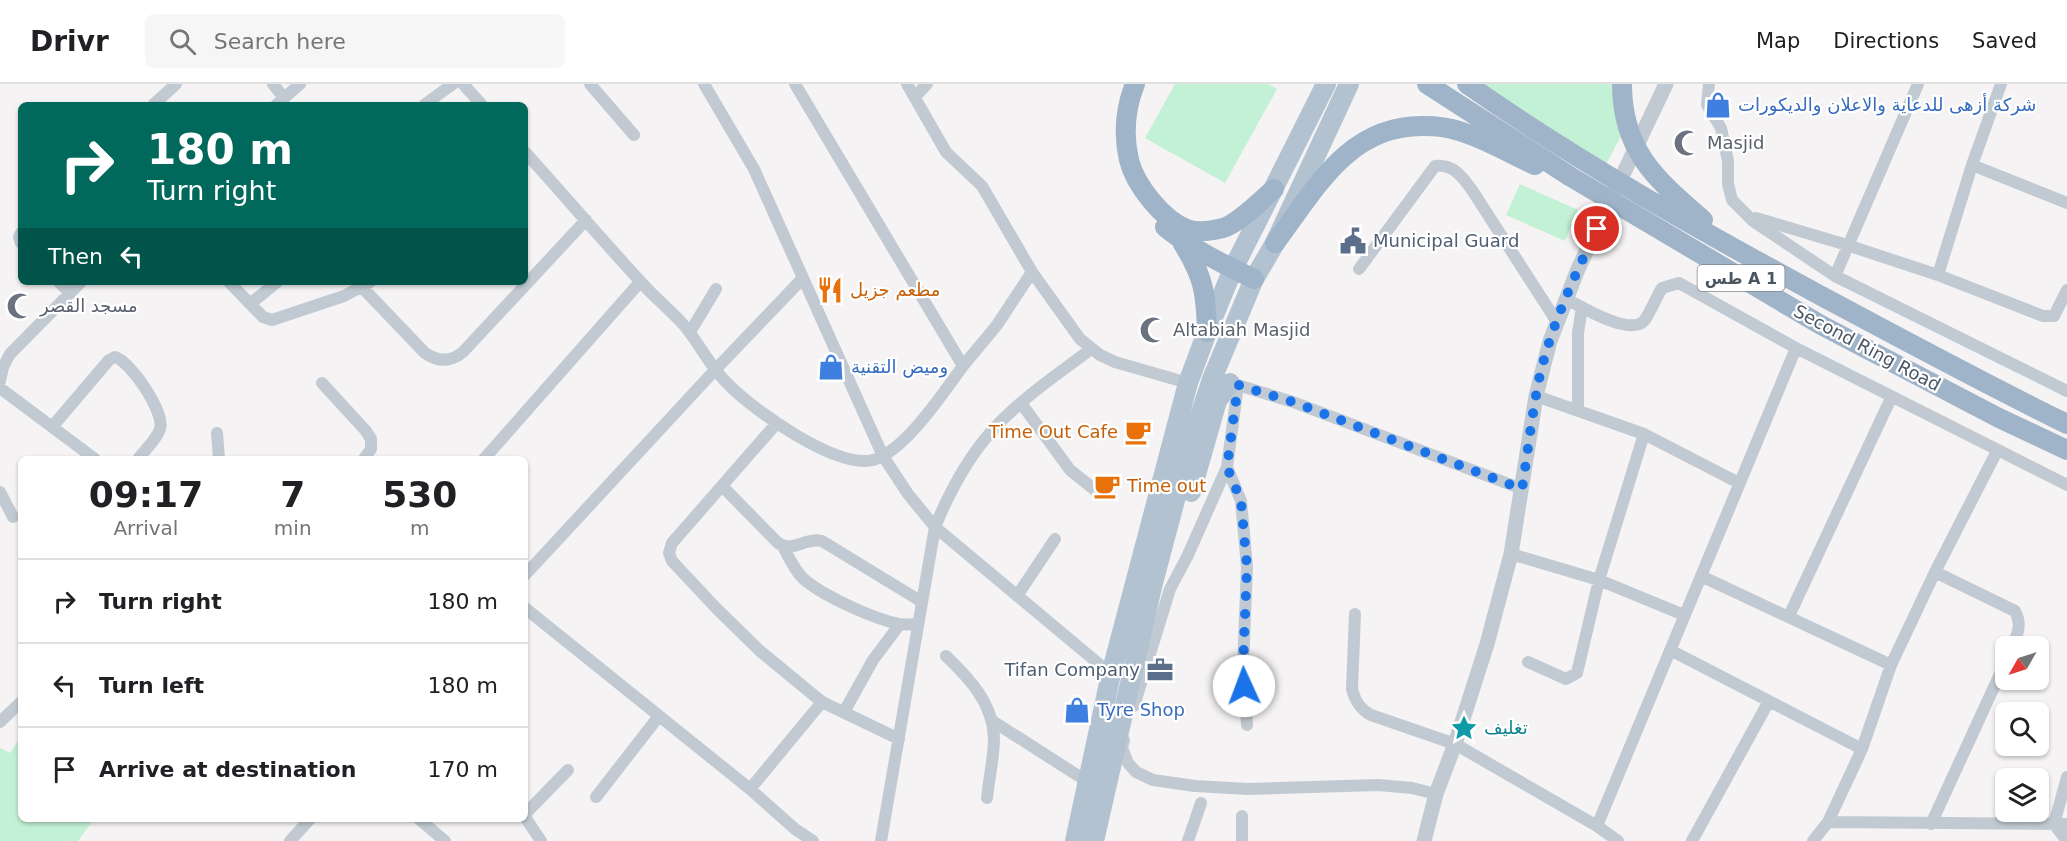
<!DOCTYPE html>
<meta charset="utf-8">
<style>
body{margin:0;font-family:"DejaVu Sans","Noto Naskh Arabic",sans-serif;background:#f6f6f6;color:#202124;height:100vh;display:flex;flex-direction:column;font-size:22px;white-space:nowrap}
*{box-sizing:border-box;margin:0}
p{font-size:20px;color:#757577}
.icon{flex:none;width:33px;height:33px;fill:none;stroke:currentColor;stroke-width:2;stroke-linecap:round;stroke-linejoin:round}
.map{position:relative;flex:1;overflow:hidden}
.drawer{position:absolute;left:18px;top:372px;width:510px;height:366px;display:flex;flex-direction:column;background:#fff;border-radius:9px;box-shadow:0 2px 4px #0004}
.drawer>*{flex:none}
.top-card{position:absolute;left:18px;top:18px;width:510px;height:183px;border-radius:9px;box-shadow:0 2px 4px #0004;background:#00695c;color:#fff;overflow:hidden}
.needle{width:39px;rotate:231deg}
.fabs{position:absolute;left:1995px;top:552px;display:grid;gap:12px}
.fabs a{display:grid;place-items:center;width:54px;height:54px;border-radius:9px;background:#fff;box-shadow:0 2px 4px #0004;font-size:30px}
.pin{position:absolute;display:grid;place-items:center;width:51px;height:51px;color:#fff;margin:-26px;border:3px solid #fff;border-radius:50%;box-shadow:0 2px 6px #0007}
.me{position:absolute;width:66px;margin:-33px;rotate:358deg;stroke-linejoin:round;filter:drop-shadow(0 0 4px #0008)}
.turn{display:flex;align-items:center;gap:21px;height:126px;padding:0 30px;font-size:27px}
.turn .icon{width:78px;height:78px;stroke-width:2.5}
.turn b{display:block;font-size:42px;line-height:51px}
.then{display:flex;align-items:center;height:57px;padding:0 30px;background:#0003;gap:12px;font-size:22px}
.eta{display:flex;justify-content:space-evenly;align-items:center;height:102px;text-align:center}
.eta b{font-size:36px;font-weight:600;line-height:42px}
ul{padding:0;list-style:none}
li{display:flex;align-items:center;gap:18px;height:84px;padding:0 30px;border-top:2px solid #e0e0e0}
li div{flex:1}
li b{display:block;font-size:22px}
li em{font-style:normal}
header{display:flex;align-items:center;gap:36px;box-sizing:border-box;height:84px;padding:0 30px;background:#fff;border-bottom:2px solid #e0e0e0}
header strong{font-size:28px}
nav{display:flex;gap:33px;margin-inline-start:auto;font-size:21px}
.search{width:420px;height:54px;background:#f6f6f6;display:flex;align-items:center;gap:15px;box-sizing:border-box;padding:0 21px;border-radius:9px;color:#757577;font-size:22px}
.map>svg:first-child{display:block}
.green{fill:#c3f1d5}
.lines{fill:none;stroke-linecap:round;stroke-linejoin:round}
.minor{stroke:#c1cad2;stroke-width:12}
.tertiary{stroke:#c1cad2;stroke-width:15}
.primary{stroke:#b3c2d1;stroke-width:20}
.trunk{stroke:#9fb4c9;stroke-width:20}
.route{stroke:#1a73e8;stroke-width:10;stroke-dasharray:0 18}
.labels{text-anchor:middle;stroke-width:4.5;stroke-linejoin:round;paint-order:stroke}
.shield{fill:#fff;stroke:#808990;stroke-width:1.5}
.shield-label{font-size:16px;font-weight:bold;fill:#4a5661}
.shop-label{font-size:18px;fill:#366cbe;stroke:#fff;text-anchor:start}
.worship-label{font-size:18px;fill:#5b616d;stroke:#fff;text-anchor:start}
.service-label{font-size:18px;fill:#4e5e75;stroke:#fff;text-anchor:start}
.food-label{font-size:18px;fill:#c56008;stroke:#fff;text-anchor:start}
.street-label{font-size:18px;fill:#4a5661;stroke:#fff}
.culture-label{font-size:18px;fill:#0d838f;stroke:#fff;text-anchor:start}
</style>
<header>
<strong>Drivr</strong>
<div class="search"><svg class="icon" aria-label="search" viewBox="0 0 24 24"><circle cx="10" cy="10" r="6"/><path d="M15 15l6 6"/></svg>Search here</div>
<nav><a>Map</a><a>Directions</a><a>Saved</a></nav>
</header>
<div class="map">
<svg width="2067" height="757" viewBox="0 0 2067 757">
<rect width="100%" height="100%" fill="#f5f3f3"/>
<path class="green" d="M1175 0H1268L1277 5 1225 99 1145 54Z
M1468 0H1622L1627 41 1606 80Z
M1520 100 1578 126 1565 157 1506 131Z
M21 652V735H94L78 757H0V664L10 669Z"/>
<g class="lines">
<path class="minor" d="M273 0 284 14
M463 0 482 21
M590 0 634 51
M704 0 754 85 883 372 908 410 935 443 1111 590
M907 0 946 68 982 102 1032 188 1080 255 1100 271 1115 278 1188 299
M1709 0 1707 21 1721 44 1728 77V100L1732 116 1753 137 1835 192 2067 307
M915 13 927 0
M153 21 176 0
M276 21 300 0
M424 21 453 0
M525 68C564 111 601 155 640 197 653 212 668 224 682 239 699 258 709 282 728 300 753 326 836 385 873 376 905 367 943 309 963 282L795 0
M1972 81 2067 119
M1756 134 1847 161 1938 191 2043 232H2054L2067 206
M21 149 19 153 21 159
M1359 185 1435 82C1454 80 1461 92 1472 106L1557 238
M1938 191 1972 81 2001 0
M1835 192 1918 0
M59 198 70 209
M229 198 263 233 272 236 344 212 370 198
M357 198 425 269C438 278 451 278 463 268L586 136
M1566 215C1582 223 1629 252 1644 237 1649 231 1657 212 1662 204L1679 199 1796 264 2067 401
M250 220 277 198
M690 248 716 205
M963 282 997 241 1032 188
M0 297 3 283 10 270 81 198
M322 299 366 347 371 355V365L364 375
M1231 299 1293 318 1522 405
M0 304 95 375
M1021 319 1070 386 1095 406
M1578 327V249L1582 223
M776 340 672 459 669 469 672 477 716 524 760 567 822 618 899 655
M52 343 109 276 115 273C131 278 165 328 160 345 157 355 145 366 138 375
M217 349 219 375
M1644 350 1739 399
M484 375 640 198
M1227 383 1241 417 1247 483 1243 582 1247 641
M723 403 778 459C795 469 804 453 822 457L922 518
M0 408 13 433
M783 462C789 474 796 489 806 497 826 513 874 535 899 540 905 541 912 540 918 540
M1511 470 1599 496 1684 531
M1935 488 2015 527C2022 540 2018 550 2012 562
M525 491 715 286 803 194
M1701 492 1891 581
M1017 512 1055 455
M525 524 750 705 795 745 813 757
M1355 530 1352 605C1355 617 1360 625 1371 631L1455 660 1597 742 1618 757
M1789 532 1891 314
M1672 567 1862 665
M946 572C969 594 993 619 994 654 994 673 989 694 987 714
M1528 578 1566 595 1577 589 1599 496 1644 350 1536 312
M1134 622 1170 505 1187 473 1227 383 1238 301
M844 628 873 576 900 540
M991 636 1088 698
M0 638 21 618
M1124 656 1122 664 1128 679 1136 688 1153 696 1195 702 1248 705 1378 701 1412 704 1436 710
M2067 693 2054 740 2067 757
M750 705 822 618
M596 713 659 632
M525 730 568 686
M525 733 541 757
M419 735 445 757
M1828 738 2067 740
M1931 740 2006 577
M1597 742 1796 264
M290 757 310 735
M881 757 935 443C949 409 967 375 991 348 1020 315 1057 291 1091 265
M1188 757 1201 719
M1242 757V732
M1692 757 1769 617
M1813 757 1828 738 1862 665 1891 581 1935 488 1997 367"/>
<path class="tertiary" d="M1424 757 1436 710 1455 660 1487 560 1511 470 1536 312 1550 257 1578 185 1666 0"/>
<path class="primary" d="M1191 408 1217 317 1230 299
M1075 757 1111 590 1188 299 1207 248 1233 185 1326 0
M1094 757 1153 499 1187 371 1212 295 1254 195 1275 159 1349 0"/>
<path class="trunk" d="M1135 0C1125 25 1123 50 1129 76 1135 101 1163 136 1187 145 1198 149 1211 147 1223 144 1239 139 1260 117 1274 105
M1427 0 1571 93 1821 241 1999 334 2067 366
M1467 0C1581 80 1703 148 1825 214 1906 257 1985 300 2067 340
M1622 0C1622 67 1656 95 1703 136
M1165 143C1192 165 1223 180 1254 195
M1275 159C1315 106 1348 41 1423 42 1435 42 1448 43 1459 47 1486 55 1510 70 1535 81
M1183 160C1204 193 1206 210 1207 248"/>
</g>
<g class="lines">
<path class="route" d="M1244 602 1243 582 1247 483 1241 417 1227 383 1238 301 1293 318 1522 405C1528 367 1532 328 1540 291 1552 240 1575 191 1597 145"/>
</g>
<defs>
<g id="shop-bare" transform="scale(2.07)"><path d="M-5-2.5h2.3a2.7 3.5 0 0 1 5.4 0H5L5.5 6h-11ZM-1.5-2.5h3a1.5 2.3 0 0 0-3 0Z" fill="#3f7fe0" stroke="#fff" stroke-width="2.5" paint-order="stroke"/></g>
<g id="mosque-bare" transform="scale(2.07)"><path d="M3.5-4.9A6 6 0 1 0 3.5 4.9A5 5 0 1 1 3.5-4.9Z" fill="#6b7280" stroke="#fff" stroke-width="2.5" paint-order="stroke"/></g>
<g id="civic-bare" transform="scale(2.07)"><path d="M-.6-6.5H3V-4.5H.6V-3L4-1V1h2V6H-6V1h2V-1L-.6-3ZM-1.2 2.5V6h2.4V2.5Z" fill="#5c6f8a" stroke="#fff" stroke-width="2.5" paint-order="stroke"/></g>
<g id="restaurant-bare" transform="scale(2.07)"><path d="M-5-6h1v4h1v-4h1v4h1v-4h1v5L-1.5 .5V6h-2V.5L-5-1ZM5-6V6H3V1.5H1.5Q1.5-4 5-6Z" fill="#e8710a" stroke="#fff" stroke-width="2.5" paint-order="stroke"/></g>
<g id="cafe-bare" transform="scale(2.07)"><path d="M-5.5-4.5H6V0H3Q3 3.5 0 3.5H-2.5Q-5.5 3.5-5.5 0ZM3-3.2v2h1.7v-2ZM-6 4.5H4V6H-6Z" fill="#e8710a" stroke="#fff" stroke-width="2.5" paint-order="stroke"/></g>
<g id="office-bare" transform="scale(2.07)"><path d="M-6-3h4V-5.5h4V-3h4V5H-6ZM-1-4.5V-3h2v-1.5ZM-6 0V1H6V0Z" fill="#5c6f8a" stroke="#fff" stroke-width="2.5" paint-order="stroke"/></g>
<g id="sight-bare" transform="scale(2.07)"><path d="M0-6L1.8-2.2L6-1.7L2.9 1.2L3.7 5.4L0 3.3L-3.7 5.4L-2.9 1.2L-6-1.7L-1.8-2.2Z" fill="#0f9aa8" stroke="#fff" stroke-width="2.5" paint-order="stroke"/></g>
</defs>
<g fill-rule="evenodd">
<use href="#shop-bare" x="1718" y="21"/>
<use href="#mosque-bare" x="1687" y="59"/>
<use href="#civic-bare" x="1353" y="157"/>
<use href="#restaurant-bare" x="830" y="206"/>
<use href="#mosque-bare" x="20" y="222"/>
<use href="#mosque-bare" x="1153" y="246"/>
<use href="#shop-bare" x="831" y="283"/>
<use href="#cafe-bare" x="1138" y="348"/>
<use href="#cafe-bare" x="1107" y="402"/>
<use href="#office-bare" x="1160" y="586"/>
<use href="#shop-bare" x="1077" y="626"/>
<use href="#sight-bare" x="1464" y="644"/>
</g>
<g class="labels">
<rect class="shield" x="1697.5" y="181" width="87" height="26" rx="4.5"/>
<g class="shield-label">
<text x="1741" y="200">طس A 1</text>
</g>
<g class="shop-label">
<text x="1738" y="27">شركة أزهى للدعاية والاعلان والديكورات</text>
<text x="851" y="289">وميض التقنية</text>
<text x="1097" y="632">Tyre Shop</text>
</g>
<g class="worship-label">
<text x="1707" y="65">Masjid</text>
<text x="40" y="228">مسجد القصر</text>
<text x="1173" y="252">Altabiah Masjid</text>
</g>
<g class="service-label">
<text x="1373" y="163">Municipal Guard</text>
<text x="1140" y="592" text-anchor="end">Tifan Company</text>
</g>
<g class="food-label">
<text x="850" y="212">مطعم جزيل</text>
<text x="1118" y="354" text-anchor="end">Time Out Cafe</text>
<text x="1127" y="408">Time out</text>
</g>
<g class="street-label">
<text transform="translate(1867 264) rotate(28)" y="6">Second Ring Road</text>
</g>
<g class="culture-label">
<text x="1484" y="650">تغليف</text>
</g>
</g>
</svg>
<div class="fabs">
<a><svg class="needle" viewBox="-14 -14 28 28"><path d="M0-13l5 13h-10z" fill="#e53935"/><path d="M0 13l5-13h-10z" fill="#757577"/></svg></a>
<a><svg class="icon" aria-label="search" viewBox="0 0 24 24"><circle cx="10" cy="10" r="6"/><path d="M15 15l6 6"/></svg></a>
<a><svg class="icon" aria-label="layers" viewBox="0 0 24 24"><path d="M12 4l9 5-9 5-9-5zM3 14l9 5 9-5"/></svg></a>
</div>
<div class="pin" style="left:1597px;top:145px;background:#d93025"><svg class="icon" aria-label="arrive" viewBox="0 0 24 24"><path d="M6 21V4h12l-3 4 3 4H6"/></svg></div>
<svg class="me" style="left:1244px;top:602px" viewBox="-20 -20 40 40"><circle r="19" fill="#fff"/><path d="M0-13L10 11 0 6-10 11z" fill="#1a73e8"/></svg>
<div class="top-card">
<div class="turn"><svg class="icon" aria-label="right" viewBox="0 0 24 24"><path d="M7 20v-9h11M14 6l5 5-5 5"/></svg><div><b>180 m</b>Turn right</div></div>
<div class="then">Then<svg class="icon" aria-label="left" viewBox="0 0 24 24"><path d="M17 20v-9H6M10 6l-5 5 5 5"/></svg></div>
</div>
<section class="drawer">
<div class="eta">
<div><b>09:17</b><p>Arrival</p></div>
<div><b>7</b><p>min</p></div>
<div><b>530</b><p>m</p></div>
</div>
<ul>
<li><svg class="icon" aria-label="right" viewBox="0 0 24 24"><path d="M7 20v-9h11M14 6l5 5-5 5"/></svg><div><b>Turn right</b></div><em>180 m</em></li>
<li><svg class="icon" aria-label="left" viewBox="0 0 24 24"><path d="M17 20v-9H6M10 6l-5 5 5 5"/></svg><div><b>Turn left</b></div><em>180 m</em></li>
<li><svg class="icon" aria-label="arrive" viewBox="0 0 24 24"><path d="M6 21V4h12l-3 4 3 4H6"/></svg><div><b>Arrive at destination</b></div><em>170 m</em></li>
</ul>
</section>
</div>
